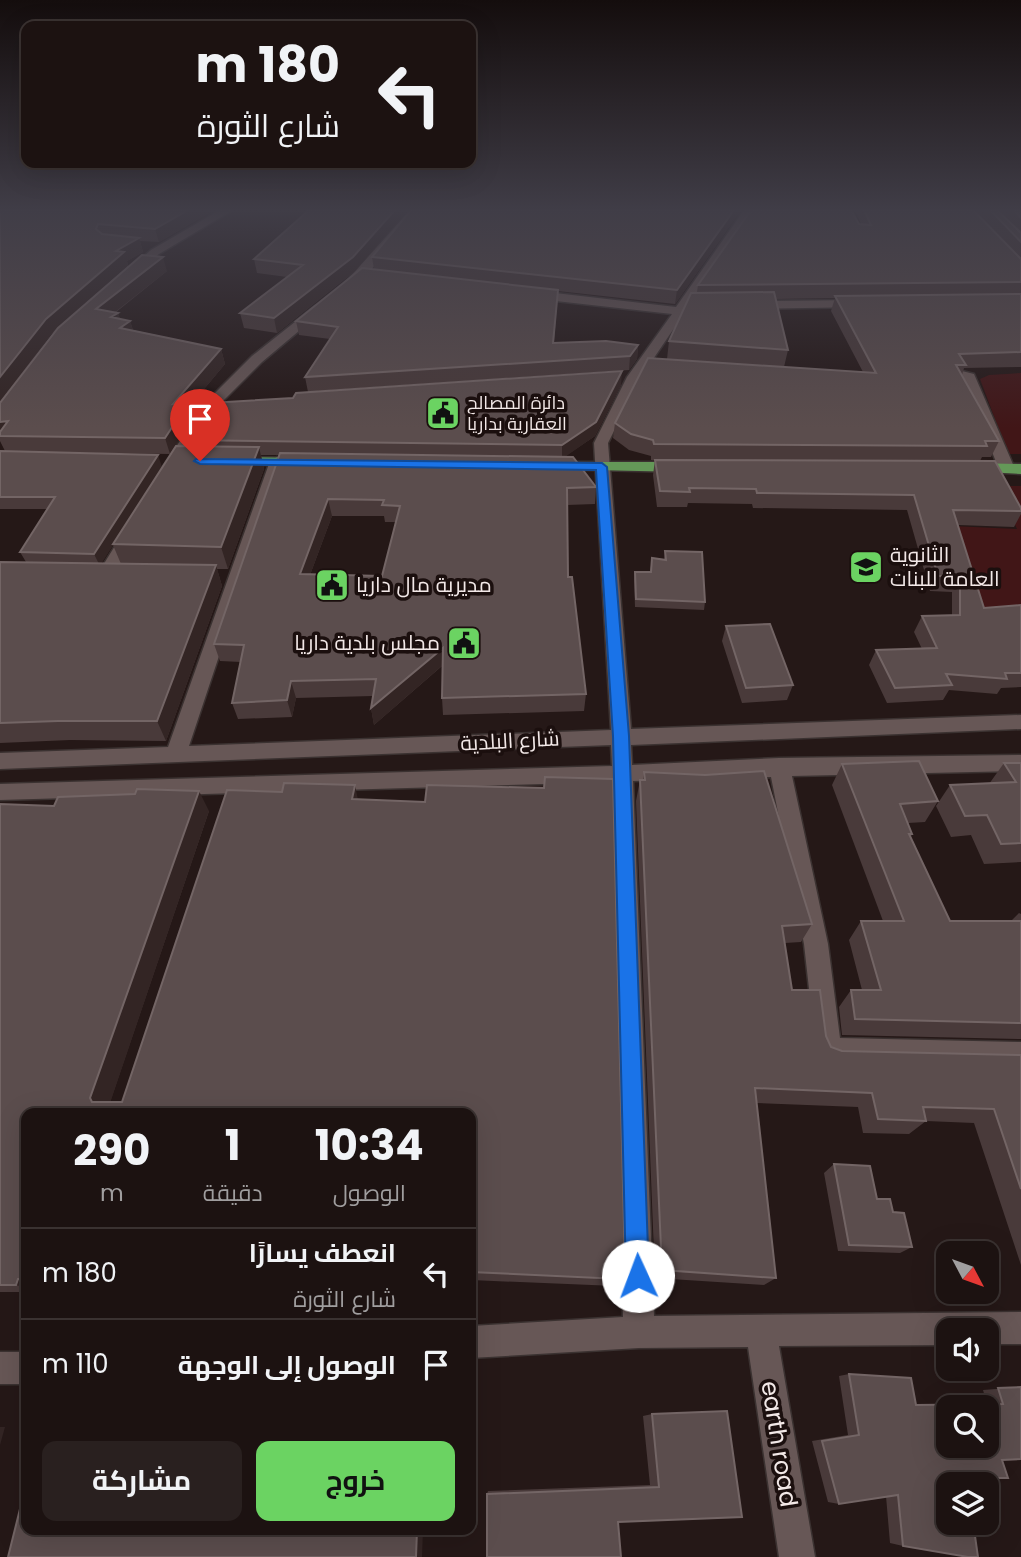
<!DOCTYPE html>
<html lang="ar">
<meta charset="utf-8">
<style>
body{margin:0;font-family:Poppins,Cairo,sans-serif;background:#29201f;color:#f1f3f6;direction:rtl;height:100vh;display:flex;flex-direction:column;font-size:26px;white-space:nowrap}
*{box-sizing:border-box;margin:0}
p{font-size:23px;color:#a09e9f}
.icon{flex:none;width:38px;height:38px;fill:none;stroke:currentColor;stroke-width:2;stroke-linecap:round;stroke-linejoin:round}
.map{position:relative;flex:1;overflow:hidden;direction:ltr}
.side{position:absolute;left:21px;top:1108px;width:455px;height:427px;display:flex;flex-direction:column;background:#1c1211;border-radius:14px;box-shadow:0 7px 28px #0002,0 0 0 2px #3a3231;direction:rtl}
.side>*{flex:none}
.banner{position:absolute;left:21px;top:21px;width:455px;height:147px;border-radius:14px;box-shadow:0 7px 28px #0002,0 0 0 2px #3a3231;direction:rtl;background:#1c1211;color:#f1f3f6;overflow:hidden}
.needle{width:46px;rotate:131deg}
.controls{position:absolute;left:936px;top:1241px;display:grid;gap:14px}
.controls a{display:grid;place-items:center;width:63px;height:63px;border-radius:14px;background:#1c1211;box-shadow:0 7px 28px #0002,0 0 0 2px #3a3231;font-size:35px}
.pin{position:absolute;display:grid;place-items:center;width:60px;height:60px;color:#fff;margin:-72px -30px;border-radius:50% 50% 50% 0;rotate:-45deg;box-shadow:0 0 7px #0007}
.pin .icon{rotate:45deg}
.me{position:absolute;width:77px;margin:-38px;rotate:358deg;stroke-linejoin:round;filter:drop-shadow(0 0 5px #0008)}
.turn{display:flex;align-items:center;gap:24px;height:147px;padding:0 21px;font-size:32px}
.turn .icon{width:91px;height:91px;stroke-width:2.5}
.turn b{display:block;font-size:49px;line-height:60px}
.eta{display:flex;justify-content:space-evenly;align-items:center;height:119px;text-align:center}
.eta b{font-size:42px;font-weight:700;line-height:49px}
.action{display:flex;gap:14px;margin-top:auto;padding:14px 21px}
.action a{flex:1;height:80px;border-radius:14px;background:#6bd362;color:#111;font-size:28px;font-weight:700;line-height:80px;text-align:center}
.action a+a{background:#29201f;color:#f1f3f6}
ul{padding:0;list-style:none}
li{display:flex;align-items:center;gap:21px;height:91px;padding:0 21px;border-top:2px solid #3a3231}
li div{flex:1}
li b{display:block;font-size:26px}
li em{font-style:normal}
.map>svg:first-child{display:block}
.green{fill:#411617}
.lines{fill:none;stroke-linecap:round;stroke-linejoin:round}
.minor-casing{stroke:#3b3231;stroke-width:3}
.major-casing{stroke:#3b3231;stroke-width:3}
.minor{fill:#675756;fill-rule:evenodd}
.major{fill:#649858;fill-rule:evenodd}
.wall{fill:#493a3a;fill-rule:evenodd}
.shaded-wall{fill:#332524}
.building{fill:#5b4d4d;stroke:#736565;stroke-width:2;fill-rule:evenodd}
.route{fill:#1a73e8;stroke:#114b97;stroke-width:2}
.labels{text-anchor:middle;stroke-width:7;stroke-linejoin:round;paint-order:stroke}
.far-poi-label{font-size:18px;fill:#f2e8e7;stroke:#1b0f0e;text-anchor:start}
.poi-label{font-size:21px;fill:#f2e8e7;stroke:#1b0f0e;text-anchor:start}
.street-label{font-size:21px;fill:#f2e8e7;stroke:#1b0f0e}
.near-street-label{font-size:24px;fill:#f2e8e7;stroke:#1b0f0e}
</style>
<div class="map">
<svg width="1021" height="1557" viewBox="0 0 1021 1557">
<rect width="100%" height="100%" fill="#251817"/>
<path class="green" d="M1021 373V454H1008L980 379 989 375Z
M997 486H1021V613L983 614 952 526 1017 529Z"/>
<g class="lines">
<g class="minor-casing">
<path id="minor" d="M220 210H233L159 254 135 275 125 273 151 250Z
M410 210H421L365 277 351 289H343V285Z
M744 210H754L641 377 608 443 631 729 1021 715V729L631 745 632 765 779 758 1021 755V771L792 776 828 944 840 1038 1021 1042V1068L829 1064 820 1060 816 1051 804 944 771 777 633 781 654 1316 1021 1312V1344H987V1330H948V1345L779 1346 815 1557H779L748 1347 639 1348 471 1358V1326L623 1317 612 782 0 800V784L612 766 611 745 0 769V753L168 747 270 461 277 457 284 461 189 746 611 730 594 443 627 377 672 314 529 298 523 294 529 290 676 307Z
M860 300 866 304 864 307 748 309 742 305 748 301Z
M315 306 325 309 262 362 216 408 173 474H163L160 471 206 402 252 356Z
M962 371 974 374 1015 469 1012 472H1002L999 469 960 374Z
M132 526 140 531 115 575 112 579H100L97 575 126 528Z
M0 1352H26V1384H0Z"/>
</g>
<g class="major-casing">
<path id="major" d="M236 457 305 458 312 462 305 466 231 464V458Z
M554 462H683L691 467 683 472 549 469 547 466Z
M971 463 1021 464V474L966 471 963 468Z"/>
</g>
<use href="#minor" class="minor"/>
<use href="#major" class="major"/>
</g>
<path class="wall" d="M0 210H214L159 242 140 241 143 252 127 261 128 266 167 271 115 313H118L120 319 130 321 133 330 221 349 225 364 189 407 192 419 170 454 32 452 162 467 189 446 187 440 308 392 305 377 330 339 299 335 296 321 374 269 372 257 741 210 675 304 558 291 554 343 638 345 637 359 629 370 316 391 621 385 595 436 564 457 596 487 595 504 567 505 568 577 586 694 584 711 443 715 442 698V666L374 725 371 708 373 696 296 698 292 717 238 719 232 703 241 662 220 661 214 644 279 455H261L264 469 228 569H217L222 586 166 741 70 740 0 743V562H26L20 552 48 509H0V451H5L0 441V403L58 328 52 333 0 402ZM332 516H384L385 522H396L382 576 310 575ZM113 545 121 564H101L103 560Z
M305 210H408L355 271 277 333 244 328 240 313 287 277 257 273 254 259 308 211Z
M855 210H1021V367L964 368 962 375 999 441 991 457H982L980 461 651 460V456L629 450 613 438 615 423 667 359 669 341 697 292 698 285 861 224ZM835 298 831 311 863 372 784 367 788 350 776 299Z
M655 460 1021 508V514L1014 527 958 525 984 608 1021 605V687L1001 688 997 694 949 690 943 700 887 703 869 665 876 650 922 649 914 632 922 616 952 615V592L930 591 907 510 753 508 752 504 688 503 687 507H657L653 475Z
M665 551 705 602 704 610 635 607 634 579 635 572H650L652 558 664 559Z
M726 626 793 685 787 700 742 703 722 641Z
M1004 763H1021V862L984 864 971 835 951 837 936 806 950 785 989 784Z
M842 764 938 801 925 822 908 823 912 834 911 837 950 921H1011L1019 913 1021 914V1039L842 1035 839 1007 851 990H862L849 940 861 921H883L832 785Z
M644 772 812 924 801 942 785 943 792 990 826 1036 831 1047 842 1051 1021 1055V1265L974 1123 926 1121 909 1134 863 1133 858 1107 756 1103 776 1278 764 1285 655 1278 636 801 640 780H643Z
M358 800 625 1268 615 1286 471 1280V1113H26V1292H0V804L209 811 110 1102H122Z
M834 1164 893 1212 912 1247 900 1253 838 1251 824 1173Z
M849 1374 916 1405 987 1404 983 1390 1021 1387 1002 1460 967 1478 903 1546 890 1543 886 1496 839 1504 828 1502 812 1441 848 1435 839 1376Z
M652 1414 742 1517 618 1522 487 1494 488 1491 650 1485 643 1416Z"/>
<path class="shaded-wall" d="M188 210H214L159 242 155 229Z
M395 210H408L355 271 277 333 274 318Z
M734 210H741L675 304 677 290Z
M139 238 143 252 127 261 128 266 52 333 0 402V377L46 319 116 251Z
M163 257 167 271 101 323 96 309Z
M118 313 122 326 130 321 135 336 125 342 111 317Z
M638 345 637 359 629 370 630 356Z
M221 349 225 364 189 407 192 419 170 454 165 438 173 404Z
M622 371 621 385 595 436 562 459V445Z
M8 421 0 436V422Z
M259 447 264 469 228 569 221 547Z
M158 455 162 467 100 566 94 554Z
M328 499 332 516 304 591 300 574Z
M216 565 222 586 166 741 157 721Z
M443 648 444 664 374 725 371 708Z
M291 681 296 698 292 717 287 700Z
M355 785 359 805 352 799Z
M199 791 209 811 107 1112 92 1102 90 1098Z
M18 1279 26 1282V1288L16 1285Z
M0 1427H5L0 1445Z
M417 1530H423L422 1557H416Z"/>
<path class="building" d="M0 210H188L155 229 98 224 96 229 102 234 139 238 116 251 124 252 46 319 0 377Z
M309 210H395L353 257 274 318 240 313 303 265 254 259Z
M411 210H734L677 290 372 257Z
M751 210H851L859 224 871 225 864 210H973L1021 259V282L698 285Z
M990 210H997L1021 233V242Z
M1014 210H1021V218Z
M142 255 163 257 96 309 118 313 111 317 130 321 120 328 221 349 173 404 188 403 165 438 0 436V432L8 421 0 422V403L58 328Z
M362 268 558 290 553 343 606 341 638 345 630 356 305 377 338 327 296 321Z
M774 292 788 350 669 341 691 293Z
M1021 294V352L959 354 966 365H956L999 441H985L987 446 654 444 653 440 631 434 615 423 648 358 876 373 835 296Z
M622 371 596 422 562 445 187 440 210 403 293 398 296 393Z
M176 446 259 447 221 547 113 544Z
M0 451 158 455 94 554 20 552 55 497H0Z
M280 453 573 457 596 487 567 488 568 577H572L586 694 442 698 443 648 371 708 376 679 291 681 287 700 232 703 244 645 214 644ZM328 499 384 500 382 505 400 506 382 576 300 574Z
M655 460 995 461 1021 508V511L953 510 984 608 1021 605V673H1005L1007 679 946 674 952 685 895 688 876 650 937 648 922 616 960 615V576H938L914 495 757 493 756 489 689 488 690 492 660 491Z
M665 551 702 552 705 602 636 599 635 572H651L652 558 666 560Z
M0 562 216 565 157 721H58L0 723Z
M770 624 793 685 746 688 726 626Z
M919 761 938 801 900 804 912 834H909L950 921H1021V1023L855 1019 851 990H881L861 921H904L842 764Z
M1004 763H1021V843L1001 844 987 815 965 816 950 785 1016 782Z
M764 771 812 924 782 926 792 990H820L826 1036 831 1047 842 1051 1021 1055V1189L994 1109 923 1107 926 1121 878 1119 872 1093 755 1088 776 1278 662 1270 640 780H645L644 772 705 775Z
M545 777 613 779 625 1268H619L620 1279 471 1272V1113H26V1279H18L16 1285H0V804L54 806 58 797 135 794 137 789 199 791 90 1098 92 1102H122L227 790 282 792 284 783 355 785 352 799 425 802 427 785 544 788Z
M834 1164 870 1166 877 1199H890L893 1212 904 1213 912 1247 849 1245Z
M849 1374 911 1378 916 1405 1003 1404 998 1388 1021 1387V1459L1002 1460 1008 1478H967L968 1484H948V1522H973L978 1557H968L903 1546 898 1495 839 1504 822 1441 859 1435ZM948 1407H987V1446H948Z
M727 1411 742 1517 618 1522 621 1557H487V1494L659 1487 652 1414Z
M24 1493H26V1530H417L416 1557H8Z"/>
<linearGradient id="sky" x2="0" y2="1"><stop stop-color="#140d0d"/><stop offset="0.49" stop-color="#403d47"/><stop offset="1" stop-color="#403d47" stop-opacity="0"/></linearGradient>
<rect width="1021" height="428" fill="url(#sky)"/>
<path class="route" d="M196 459 602 463 607 467 629 736 649 1276 646 1284 638 1288 630 1284 626 1276 613 736 596 470 200 464 194 461Z"/>
<defs>
<g id="civic-square" transform="scale(1.75)"><rect x="-9" y="-9" width="18" height="18" rx="4" fill="#6bd362" stroke="#1b0f0e"/><path d="M-.6-6.5H3V-4.5H.6V-3L4-1V1h2V6H-6V1h2V-1L-.6-3ZM-1.2 2.5V6h2.4V2.5Z" fill="#111"/></g>
<g id="school-square" transform="scale(1.75)"><rect x="-9" y="-9" width="18" height="18" rx="4" fill="#6bd362" stroke="#1b0f0e"/><path d="M0-5L7-2L0 1L-7-2ZM-4 1L0 2.5L4 1V4Q0 6-4 4Z" fill="#111"/></g>
</defs>
<g fill-rule="evenodd">
<use href="#civic-square" x="443" y="413"/>
<use href="#school-square" x="866" y="567"/>
<use href="#civic-square" x="332" y="585"/>
<use href="#civic-square" x="464" y="643"/>
</g>
<g class="labels">
<g class="far-poi-label">
<text x="467" y="409">دائرة المصالح<tspan x="467" dy="21">العقارية بداريا</tspan></text>
</g>
<g class="poi-label">
<text x="890" y="562">الثانوية<tspan x="890" dy="24">العامة للبنات</tspan></text>
<text x="356" y="592">مديرية مال داريا</text>
<text x="440" y="650" text-anchor="end">مجلس بلدية داريا</text>
</g>
<g class="street-label">
<text transform="translate(510 741) rotate(-3)" y="7">شارع البلدية</text>
</g>
<g class="near-street-label">
<text transform="translate(779 1444) rotate(81)" y="8">earth road</text>
</g>
</g>
</svg>
<div class="controls">
<a><svg class="needle" viewBox="-14 -14 28 28"><path d="M0-13l5 13h-10z" fill="#e53935"/><path d="M0 13l5-13h-10z" fill="#a09e9f"/></svg></a>
<a><svg class="icon" aria-label="sound" viewBox="0 0 24 24"><path d="M4 9h4l5-4v14l-5-4H4zM17 9q2 3 0 6"/></svg></a>
<a><svg class="icon" aria-label="search" viewBox="0 0 24 24"><circle cx="10" cy="10" r="6"/><path d="M15 15l6 6"/></svg></a>
<a><svg class="icon" aria-label="layers" viewBox="0 0 24 24"><path d="M12 4l9 5-9 5-9-5zM3 14l9 5 9-5"/></svg></a>
</div>
<div class="pin" style="left:200px;top:461px;background:#d93025"><svg class="icon" aria-label="arrive" viewBox="0 0 24 24"><path d="M6 21V4h12l-3 4 3 4H6"/></svg></div>
<svg class="me" style="left:638px;top:1276px" viewBox="-20 -20 40 40"><circle r="19" fill="#fff"/><path d="M0-13L10 11 0 6-10 11z" fill="#1a73e8"/></svg>
<div class="banner">
<div class="turn"><svg class="icon" aria-label="left" viewBox="0 0 24 24"><path d="M17 20v-9H6M10 6l-5 5 5 5"/></svg><div><b>180 m</b>شارع الثورة</div></div>
</div>
<section class="side">
<div class="eta">
<div><b>10:34</b><p>الوصول</p></div>
<div><b>1</b><p>دقيقة</p></div>
<div><b>290</b><p>m</p></div>
</div>
<ul>
<li><svg class="icon" aria-label="left" viewBox="0 0 24 24"><path d="M17 20v-9H6M10 6l-5 5 5 5"/></svg><div><b>انعطف يسارًا</b><p>شارع الثورة</p></div><em>180 m</em></li>
<li><svg class="icon" aria-label="arrive" viewBox="0 0 24 24"><path d="M6 21V4h12l-3 4 3 4H6"/></svg><div><b>الوصول إلى الوجهة</b></div><em>110 m</em></li>
</ul>
<div class="action"><a>خروج</a><a>مشاركة</a></div>
</section>
</div>
